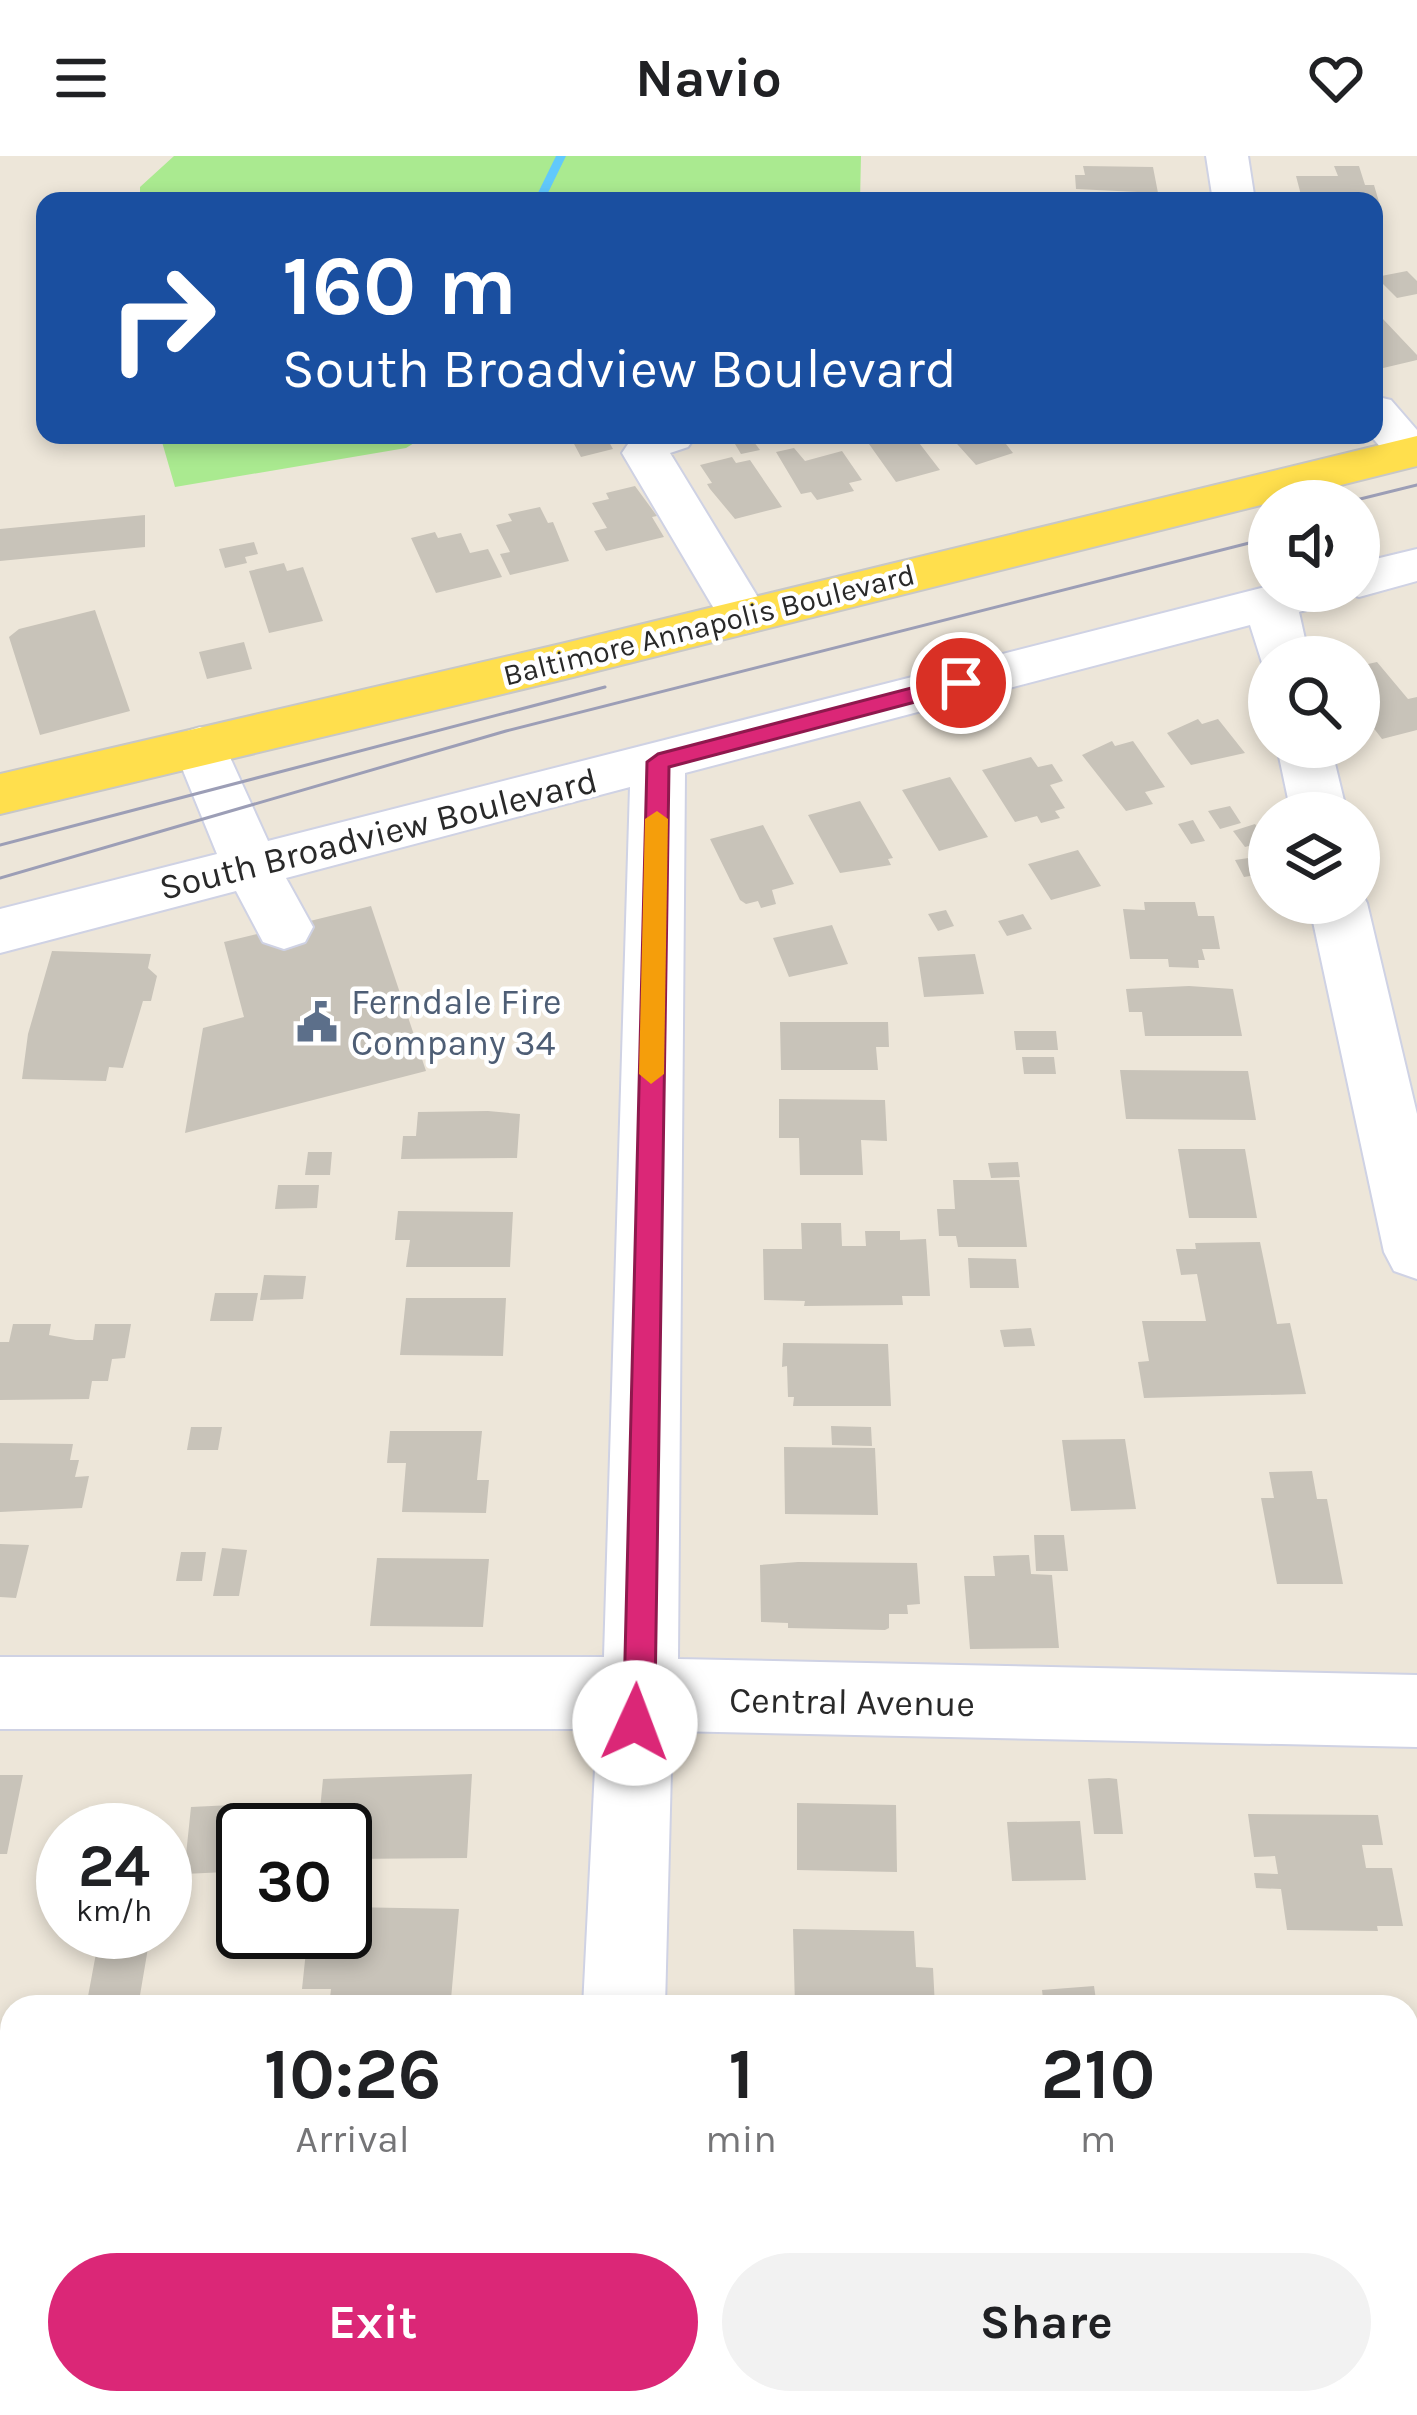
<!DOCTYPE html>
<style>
body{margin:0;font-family:Karla,sans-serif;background:#f2f2f2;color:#202124;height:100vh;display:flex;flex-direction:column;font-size:45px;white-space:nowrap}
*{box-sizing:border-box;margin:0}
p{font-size:39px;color:#757577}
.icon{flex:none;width:66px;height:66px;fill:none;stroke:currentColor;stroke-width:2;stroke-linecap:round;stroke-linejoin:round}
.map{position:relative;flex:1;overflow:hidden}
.drawer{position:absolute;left:0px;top:1839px;width:1419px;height:420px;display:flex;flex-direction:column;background:#fff;border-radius:36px 36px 0 0;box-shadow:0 6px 18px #0003}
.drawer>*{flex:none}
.hud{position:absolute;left:36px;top:36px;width:1347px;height:252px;border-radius:24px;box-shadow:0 6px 18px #0003;background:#1a4fa0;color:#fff;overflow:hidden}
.buttons{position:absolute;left:1248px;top:324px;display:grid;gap:24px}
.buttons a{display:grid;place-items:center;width:132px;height:132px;border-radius:50%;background:#fff;box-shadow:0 6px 18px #0003;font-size:60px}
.speed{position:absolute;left:36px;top:1647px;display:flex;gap:24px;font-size:60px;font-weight:700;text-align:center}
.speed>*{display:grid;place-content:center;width:156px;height:156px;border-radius:50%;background:#fff;box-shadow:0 6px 18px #0003;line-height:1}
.speed small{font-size:30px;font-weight:400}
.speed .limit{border:6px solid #111;border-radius:18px;background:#fff;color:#111}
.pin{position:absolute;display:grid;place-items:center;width:102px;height:102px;color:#fff;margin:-51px;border:6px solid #fff;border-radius:50%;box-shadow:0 3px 12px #0007}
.me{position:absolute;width:132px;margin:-66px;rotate:2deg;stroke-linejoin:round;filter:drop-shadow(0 0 9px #0008)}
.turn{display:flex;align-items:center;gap:42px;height:252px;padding:0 48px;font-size:54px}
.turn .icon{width:156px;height:156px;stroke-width:2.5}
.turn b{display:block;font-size:84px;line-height:102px}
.eta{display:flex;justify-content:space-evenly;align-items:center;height:204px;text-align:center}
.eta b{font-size:72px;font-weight:700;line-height:84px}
.cta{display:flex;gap:24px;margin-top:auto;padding:24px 48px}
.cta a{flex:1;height:138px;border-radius:72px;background:#db2777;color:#fff;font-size:48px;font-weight:700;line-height:138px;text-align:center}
.cta a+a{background:#f2f2f2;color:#202124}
header{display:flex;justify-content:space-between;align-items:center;height:156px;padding:0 48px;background:#fff;font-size:54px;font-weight:700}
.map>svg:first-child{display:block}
.green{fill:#aaea90}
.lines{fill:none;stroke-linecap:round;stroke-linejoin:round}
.stream{fill:#61c9fb;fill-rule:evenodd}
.building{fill:#c8c3b9}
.minor-casing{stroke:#cfd2e4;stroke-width:4}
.major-casing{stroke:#c7c7c7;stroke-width:4}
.minor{fill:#fff;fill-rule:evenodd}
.major{fill:#ffdf4d;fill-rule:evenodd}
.tram{stroke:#9c9eb6;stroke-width:3}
.route{fill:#db2777;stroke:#8e194d;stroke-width:3}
.slow{fill:#f59e0b}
.labels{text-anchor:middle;stroke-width:9;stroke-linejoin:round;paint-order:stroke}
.far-street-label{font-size:30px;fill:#292929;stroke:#fff}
.street-label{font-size:36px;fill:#292929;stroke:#fff}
.service-label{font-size:36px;fill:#4e5e75;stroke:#fff;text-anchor:start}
</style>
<header><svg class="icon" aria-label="menu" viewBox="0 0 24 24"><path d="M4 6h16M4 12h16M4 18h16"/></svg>Navio<svg class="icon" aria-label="heart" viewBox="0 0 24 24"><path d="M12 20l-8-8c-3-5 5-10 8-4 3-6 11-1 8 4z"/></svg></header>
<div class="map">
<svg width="1417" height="2259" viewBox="0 0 1417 2259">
<rect width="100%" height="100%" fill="#ede6d9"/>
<path class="green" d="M174 0H861L860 45H140V31Z
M160 279H427L406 292 175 331Z"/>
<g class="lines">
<path class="stream" d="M556 0H566L544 45H534Z"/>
</g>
<path class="building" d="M1083 10 1153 11 1158 37 1076 33 1075 19H1085Z
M1334 10H1359L1365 29H1374L1379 46 1302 43 1296 20H1338Z
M1407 115 1417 125V138L1397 142 1376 121Z
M1382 162 1417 199V204L1379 213 1374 208V164Z
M605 279 613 293 581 301 573 286Z
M756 279 760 285 754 286 760 294 741 298 732 283Z
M874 279H913L940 314 896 326 864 281Z
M949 279H999L1013 297 976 309Z
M794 292 805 305 842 295 862 324 849 327 854 335 817 344 811 336 801 338 776 296Z
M732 301 736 307 750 304 782 351 735 363 710 333 707 328 712 327 700 309Z
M635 330 657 360 652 361 664 381 606 395 594 375 607 372 592 347 609 343 606 337Z
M540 351 548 367 553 366 569 405 510 419 500 398 510 396 496 369 512 365 508 358Z
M145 359V391L0 405V373Z
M435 376 438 382 461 377 470 397 488 393 502 421 436 437 411 382Z
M254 386 258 398 245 401 247 407 225 412 219 393Z
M284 407 287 415 303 411 323 465 269 477 249 415Z
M95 454 130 555 40 579 9 481 19 473Z
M244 486 252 513 207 523 199 496Z
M1377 506 1408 543 1417 541V574L1382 583 1359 553V510Z
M1198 563 1202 568 1218 563 1245 597 1191 609 1167 577Z
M1112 585 1115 590 1133 585 1165 631 1145 636 1153 648 1126 655 1082 599Z
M1031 601 1038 611 1052 608 1063 625 1050 629 1065 652 1055 655 1060 662 1041 667 1037 660 1015 666 982 614Z
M950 621 988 681 939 695 902 634Z
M860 645 893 702 888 703 891 709 840 717 808 659Z
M1230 650 1241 667 1220 673 1208 655Z
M1193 664 1205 685 1191 688 1178 668Z
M1255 668 1267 685 1245 691 1233 675Z
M763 669 794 728 772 734 776 748 761 752 758 745 746 748 740 744 710 683Z
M1078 694 1101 730 1051 744 1028 708Z
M1269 699V717L1244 721 1235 704Z
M1144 746H1195L1198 760H1214L1220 793H1202L1205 804H1198L1199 812 1169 811 1168 803H1130L1123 753 1145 754Z
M371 750 426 915 185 977 203 872 244 861 224 786Z
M946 754 954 770 938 775 928 758Z
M1023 758 1032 773 1007 780 998 765Z
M832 769 848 808 789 821 773 782Z
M52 795 151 798 148 812 157 820 151 845H143L123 912 109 911 106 925 22 923 28 878Z
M975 798 984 838 924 841 918 801Z
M1189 830 1233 833 1242 880H1145L1142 856H1129L1126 833Z
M780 866H888L889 891H876L878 914H781Z
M1014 875H1056L1058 894H1016Z
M1022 901H1054L1056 918H1024Z
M1120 914 1248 915 1256 964 1126 963Z
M779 943 885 944 887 985 861 984 863 1019H800L799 982H779Z
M488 955 520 958 517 1002 401 1003 403 980H416L418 956Z
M1178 993H1245L1257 1062H1189Z
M308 996H332L330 1019H305Z
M1018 1006 1020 1021 991 1022 988 1007Z
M953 1024H1019L1027 1091H958L956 1080H939L937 1053H955Z
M278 1029H319L317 1052 275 1053Z
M398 1055 513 1056 510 1111H406L410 1084H395Z
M801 1067H841L842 1090H866L865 1075H900V1084L926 1083 930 1140H902L903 1149 804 1150 805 1145 764 1144 763 1093H802Z
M1260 1086 1277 1168 1290 1167 1306 1238 1144 1242 1138 1206 1149 1205 1142 1165H1206L1197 1118 1181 1119 1176 1093H1196L1195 1087Z
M968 1102 1016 1103 1019 1132H970Z
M264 1119 306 1120 303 1143 260 1144Z
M215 1137H258L253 1165H210Z
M406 1142H506L503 1200 400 1199Z
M13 1168H51L49 1179 76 1184H93L95 1168H131L125 1202 112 1203 108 1225H92L89 1243 0 1244V1186H9Z
M1031 1172 1035 1190 1004 1191 1000 1174Z
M783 1187 888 1188 891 1250H793L794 1241H788L787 1210 782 1211Z
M831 1270 871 1271 872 1290 832 1289Z
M191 1271H222L218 1294H187Z
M390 1275H482L477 1324H489L486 1357 402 1356 406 1307H387Z
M1125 1283 1136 1353 1071 1355 1062 1284Z
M0 1287 73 1288 70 1304H79L75 1321 89 1320 82 1352 0 1356Z
M784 1291 875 1292 878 1359 785 1358Z
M1312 1315 1317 1343H1327L1343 1428H1277L1261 1342H1274L1269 1316Z
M1034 1379H1064L1068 1415H1036Z
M0 1388 29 1389 16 1442 0 1441Z
M222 1392 247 1394 239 1440H213Z
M181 1396H206L202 1425H176Z
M1029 1399 1031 1418 1052 1419 1059 1492 970 1493 964 1420H995L993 1400Z
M377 1402 489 1403 483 1471 370 1470Z
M798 1406 917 1407 920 1448 907 1449 908 1458H889V1472L885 1474 788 1472V1467L761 1466 760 1409Z
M472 1618 467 1702 345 1703V1674L318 1673 323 1623Z
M0 1619H23L7 1698H0Z
M1109 1622 1117 1623 1123 1678H1094L1088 1623Z
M797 1647 896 1649 897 1716 797 1714Z
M232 1649 226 1716 184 1718 191 1651Z
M1248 1658 1378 1659 1383 1689H1362L1366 1712H1392L1403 1770H1377L1378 1775 1287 1774 1281 1733 1256 1732 1254 1717 1278 1718 1275 1700 1254 1701Z
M1080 1665 1086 1724 1012 1725 1007 1666Z
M345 1751 459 1753 451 1843 330 1842 331 1833H302L308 1776H345Z
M793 1773 914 1775 916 1811 933 1812 935 1851H795Z
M97 1792H148L138 1851H86Z
M1094 1830 1097 1851H1044L1042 1834Z
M1407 1898H1417V1974H1407Z
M7 2043H12V2132H0V2079Z
M1407 2069H1417V2166H1407Z
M1407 2242H1417V2259H1320L1318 2247H1407Z"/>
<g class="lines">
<g class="minor-casing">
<path id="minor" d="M1206 0H1248L1255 45H1213Z
M1374 240 1391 244 1417 274V309L1393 306 1370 279H1374Z
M634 279 695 281 688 291 670 297 770 461 762 473 744 478 726 473 622 297Z
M1417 393V425L1359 441 1341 435H1359V407Z
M1269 430V435H1340L1333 447 1299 456 1309 501H1269V515L1264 513 1250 469 685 617 678 1503 1417 1519V1591L672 1575 665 1851H583L597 1573H0V1501H604L630 631 286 722 313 771 305 786 284 793 263 786 236 735 0 797V753L217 698 173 590 181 577 200 571 219 577 268 685Z
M1277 591H1331L1347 657H1291Z
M1359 733 1367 747 1417 958V1123L1394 1115 1384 1096 1309 747H1359Z
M569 2247H659L658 2259H568Z"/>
</g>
<g class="major-casing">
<path id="major" d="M1417 280V310L565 523 0 658V618L565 487Z"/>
</g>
<use href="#minor" class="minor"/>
<use href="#major" class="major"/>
<path class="tram" d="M1352 345 1417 329
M0 689 605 531
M0 722 506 575 1269 382"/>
</g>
<path class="route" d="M961 519 968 522V532L669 611 655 1542 646 1578 635 1582 624 1578 620 1567 624 1542 647 606 658 598Z"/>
<path class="slow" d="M657 655 668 663 664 918 651 928 639 918 645 663Z"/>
<defs>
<g id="civic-bare" transform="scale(3.24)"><path d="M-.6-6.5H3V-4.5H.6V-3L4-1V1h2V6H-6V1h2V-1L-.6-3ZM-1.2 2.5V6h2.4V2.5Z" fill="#5c6f8a" stroke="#fff" stroke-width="2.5" paint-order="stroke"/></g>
</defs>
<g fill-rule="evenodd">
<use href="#civic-bare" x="317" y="866"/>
</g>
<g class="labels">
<g class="far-street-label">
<text transform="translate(709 469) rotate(-14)" y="10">Baltimore Annapolis Boulevard</text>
</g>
<g class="street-label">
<text transform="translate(378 677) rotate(-14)" y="13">South Broadview Boulevard</text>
<text transform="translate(852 1545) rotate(1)" y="13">Central Avenue</text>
</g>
<g class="service-label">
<text x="351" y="858">Ferndale Fire<tspan x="351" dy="41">Company 34</tspan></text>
</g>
</g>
</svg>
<div class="buttons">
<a><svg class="icon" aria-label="sound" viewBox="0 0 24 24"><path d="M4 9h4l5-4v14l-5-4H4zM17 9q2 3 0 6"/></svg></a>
<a><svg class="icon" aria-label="search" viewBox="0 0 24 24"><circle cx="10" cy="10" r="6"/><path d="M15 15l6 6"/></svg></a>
<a><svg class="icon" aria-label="layers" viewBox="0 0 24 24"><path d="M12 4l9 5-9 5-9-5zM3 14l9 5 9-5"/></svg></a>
</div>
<div class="speed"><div>24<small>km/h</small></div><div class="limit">30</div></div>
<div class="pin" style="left:961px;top:527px;background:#d93025"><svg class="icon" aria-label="arrive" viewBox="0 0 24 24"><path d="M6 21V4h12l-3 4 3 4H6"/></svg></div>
<svg class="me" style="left:635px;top:1567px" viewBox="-20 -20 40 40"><circle r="19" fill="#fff"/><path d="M0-13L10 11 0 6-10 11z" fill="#db2777"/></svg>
<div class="hud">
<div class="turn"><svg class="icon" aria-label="right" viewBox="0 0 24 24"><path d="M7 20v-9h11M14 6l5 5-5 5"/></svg><div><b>160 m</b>South Broadview Boulevard</div></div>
</div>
<section class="drawer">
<div class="eta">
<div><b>10:26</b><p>Arrival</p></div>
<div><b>1</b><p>min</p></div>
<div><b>210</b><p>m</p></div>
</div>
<div class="cta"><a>Exit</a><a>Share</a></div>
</section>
</div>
